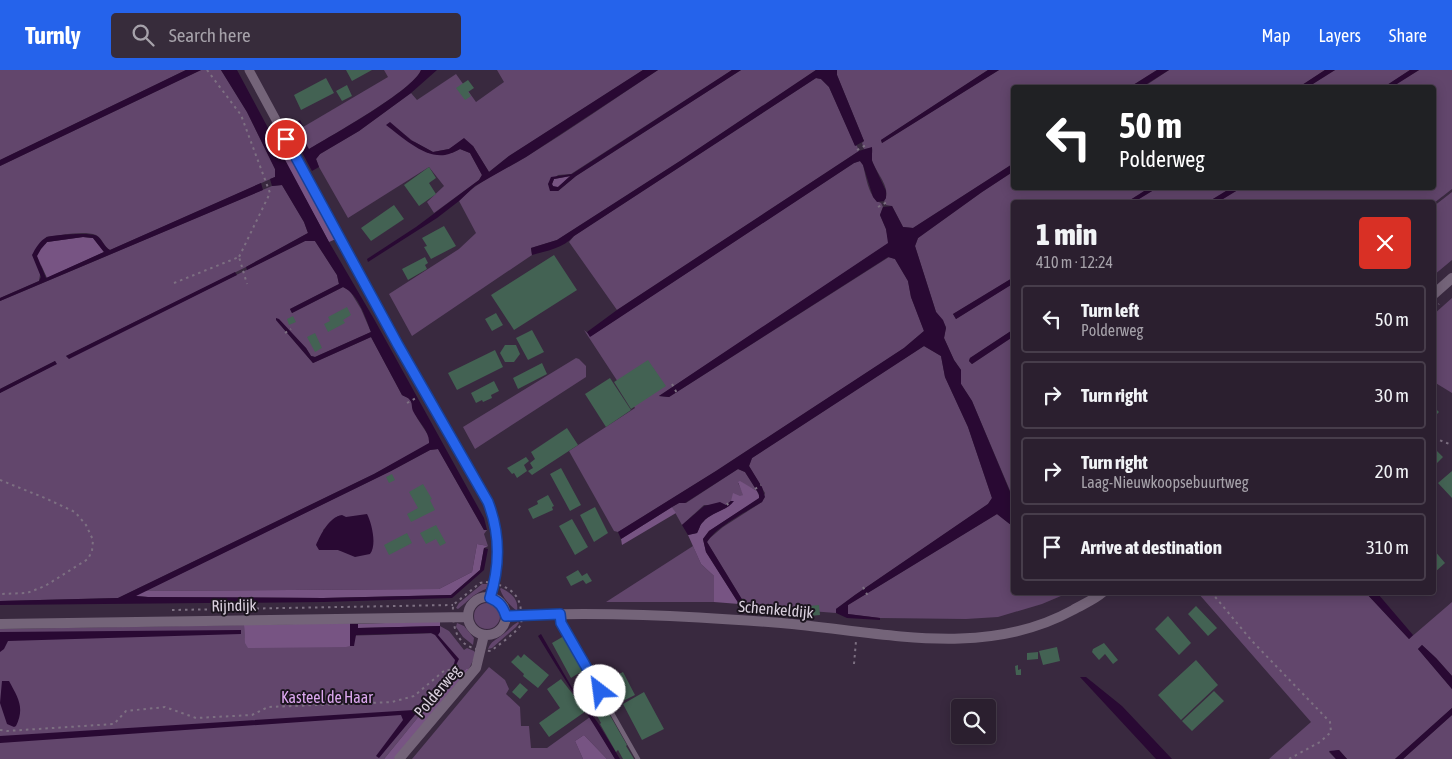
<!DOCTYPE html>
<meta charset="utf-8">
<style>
body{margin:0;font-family:"Asap Condensed",sans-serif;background:#372c3b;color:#f1f3f6;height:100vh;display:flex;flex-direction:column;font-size:19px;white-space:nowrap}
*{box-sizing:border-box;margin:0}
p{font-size:16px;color:#a6a2aa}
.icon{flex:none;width:28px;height:28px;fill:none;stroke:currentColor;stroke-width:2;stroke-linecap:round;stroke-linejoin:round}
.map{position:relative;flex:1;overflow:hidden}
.panel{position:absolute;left:1011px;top:130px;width:425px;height:395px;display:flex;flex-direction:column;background:#2b1f2f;border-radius:5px;box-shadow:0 2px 12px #0003,0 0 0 1px #473d4b}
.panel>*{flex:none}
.guide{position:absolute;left:1011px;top:15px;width:425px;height:105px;border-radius:5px;box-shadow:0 2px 12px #0003,0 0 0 1px #473d4b;background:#202124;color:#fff;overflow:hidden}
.fabs{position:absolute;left:951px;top:629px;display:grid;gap:10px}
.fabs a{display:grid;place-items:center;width:45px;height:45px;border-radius:5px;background:#2b1f2f;box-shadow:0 2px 12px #0003,0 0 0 1px #473d4b;font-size:25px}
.pin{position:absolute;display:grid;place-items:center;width:42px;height:42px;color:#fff;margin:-21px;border:2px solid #fff;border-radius:50%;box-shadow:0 1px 5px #0007}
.me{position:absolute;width:55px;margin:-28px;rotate:330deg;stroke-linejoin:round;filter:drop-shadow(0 0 4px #0008)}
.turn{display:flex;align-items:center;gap:18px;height:105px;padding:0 25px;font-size:22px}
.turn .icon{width:65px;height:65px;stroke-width:2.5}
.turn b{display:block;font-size:35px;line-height:42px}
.round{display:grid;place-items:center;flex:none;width:52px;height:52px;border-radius:5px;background:#372c3b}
.headline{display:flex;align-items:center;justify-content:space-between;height:85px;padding:0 25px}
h1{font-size:30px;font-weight:800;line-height:38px}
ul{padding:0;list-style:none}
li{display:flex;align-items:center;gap:15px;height:68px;margin:0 10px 8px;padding:0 15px;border:2px solid #473d4b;border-radius:5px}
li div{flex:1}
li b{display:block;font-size:19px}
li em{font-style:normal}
header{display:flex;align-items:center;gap:30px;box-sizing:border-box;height:70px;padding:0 25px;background:#2563eb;color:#fff}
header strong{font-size:24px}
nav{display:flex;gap:28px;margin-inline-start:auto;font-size:18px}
.search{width:350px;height:45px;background:#372c3b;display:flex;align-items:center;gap:12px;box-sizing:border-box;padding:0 18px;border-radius:5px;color:#a6a2aa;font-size:19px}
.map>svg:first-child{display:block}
.green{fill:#62466c;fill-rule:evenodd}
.forest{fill:#775483}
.water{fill:#290933;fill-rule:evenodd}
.building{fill:#436253}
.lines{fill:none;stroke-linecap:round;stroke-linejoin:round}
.path{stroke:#7d7082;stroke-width:2;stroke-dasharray:2.5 4;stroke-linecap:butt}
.service{stroke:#746479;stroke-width:4.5}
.minor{stroke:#746479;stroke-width:9}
.tertiary{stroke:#746479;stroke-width:10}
.route-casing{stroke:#184099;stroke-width:12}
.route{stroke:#2563eb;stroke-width:9}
.labels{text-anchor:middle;stroke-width:4;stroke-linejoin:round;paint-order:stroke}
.street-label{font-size:16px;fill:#dbd1df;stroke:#1c151f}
.park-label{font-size:16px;fill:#dda8f0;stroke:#1c151f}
</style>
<header>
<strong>Turnly</strong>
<div class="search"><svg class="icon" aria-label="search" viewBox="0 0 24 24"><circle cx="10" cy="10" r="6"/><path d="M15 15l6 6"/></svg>Search here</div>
<nav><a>Map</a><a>Layers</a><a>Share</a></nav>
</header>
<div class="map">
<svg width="1452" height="689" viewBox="0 0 1452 689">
<rect width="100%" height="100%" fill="#39293f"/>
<path class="green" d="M0 0H186L0 90Z
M201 0H221L247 42 275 99V107L110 180C104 177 102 168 96 165 82 160 60 166 46 167L39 211 0 228V96Z
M384 0H421C414 20 330 66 308 80L298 60 388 7Z
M497 0H643L509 86 489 102 473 76 457 74 449 79 433 82 411 70 390 53 428 83H452L460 79 470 83 482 105 479 110 434 143 427 132 444 116 429 97 348 148 319 97 316 89 320 84 359 61 411 23 417 30 456 4 476 32 504 12Z
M658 0H732L571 104 558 105 548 114 558 121 576 106 741 0H816L680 91 557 170 531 178 532 185 412 266 389 224 459 179 476 163 459 131C477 111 503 101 526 87 571 59 614 29 658 0Z
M837 0H988L881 70 882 73 999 0H1157L1130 17 1014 18V93L913 158 903 157 892 136 886 135 884 131C893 119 875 102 872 90 871 85 873 82 872 78L864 79 862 73 864 71 837 5Z
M1169 0H1325L1299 17 1142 18Z
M1335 0H1410L1384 17H1308Z
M1419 0H1452V119L1434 133 1218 132 1241 118H1434V18L1392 17Z
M816 8 821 9 829 17 855 75 857 76 859 81 617 240 569 172 574 166Z
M860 91 863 95C866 107 869 129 881 133L883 137 880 145 886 159 889 173 659 326 669 327 889 187 895 189 908 211 911 227 924 261 904 278 716 401 618 462 614 461 569 381 635 338 584 260 591 266 854 93Z
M1014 101V118H1149L1127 132H1014V207L953 244 956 249 1014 213V259L970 288 969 291 972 294 1014 266V430L972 331 961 314V300L954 290 944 268 946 257 943 251 936 242 915 176 918 168 982 122Z
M282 115 304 152 308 163 246 197 66 286 69 288 305 171H315L337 205 339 214 290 239 292 243 343 217 350 221 361 239 371 262 315 287 311 286 306 278 276 250 313 293 371 267 402 325 409 328 412 333 417 348 430 368 429 374 374 404 118 528 0 531V323L56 294 55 291 0 319V231L272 116Z
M1157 118H1231L1208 132H1134Z
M1452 122V190L1434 205V136Z
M1452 228V323L1434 312V244Z
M924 276 941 286 945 307 968 357 992 428 988 434 855 525 836 539V543L746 536 707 472 710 468 723 457 762 432 765 423 749 396 752 388Z
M576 288 579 289 586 296V307L475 379 463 357Z
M438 379 484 460H487L484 464 488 476 477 474 472 502 439 519 145 521 391 401 430 380ZM338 446 345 447 372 465 373 469 344 481 338 480 323 460Z
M738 399 745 402 757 421 740 412 738 413 744 425 732 430 726 435H704L682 455 672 437 679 433H686Z
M997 444 1011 455 1014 454V522L1068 523 1042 534 998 547 966 549 880 548 847 544 848 535Z
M693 476 701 494 714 506V532H606Z
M482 514H488L486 519C471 525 470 530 458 539L456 538 459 533Z
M501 518C511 523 519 529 517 541 509 535 503 528 500 519Z
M1198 523H1366L1409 569 1452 532V606L1436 588 1422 575 1418 579 1452 619V638L1395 689H1347L1339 680 1329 682 1336 689H1269L1311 652Z
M474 546a13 13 0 1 1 26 0a13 13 0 1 1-26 0Z
M518 552 519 553 516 557 492 578 488 579C491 571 496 570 502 565 508 561 512 555 518 552Z
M457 553 464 556 474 568 473 575 463 567 456 557Z
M244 555 245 569 439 563 440 556 449 561 464 580 467 578 474 581 476 584 469 599H466L437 624 384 689H0V559Z
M489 597 505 610 509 619 506 624 520 637 521 656H529L531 678H547L590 647 615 689H607L584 665 575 671 583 689H412Z
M1452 645V689H1403Z"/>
<path class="forest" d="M279 67 336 169 329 172 274 71Z
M571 106 558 117H553L552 114 554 109Z
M83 167 93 168 104 182 47 208 37 186 41 179 47 172Z
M740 411 757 421 760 428 709 461 703 469 706 482 739 534 714 532V506L701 494 688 465 697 463C699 460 700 454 703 452 711 442 727 441 733 431H731L733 423 740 426 743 425 738 412Z
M672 437 676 443 622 475 621 469Z
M477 474 488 476 484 478 480 500 451 525 323 528 148 527 135 526 144 521 439 519 472 502Z
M440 551V556L358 558V554Z
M350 553V576L346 577 248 578 245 573 244 555Z
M466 599H469L394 689H384L437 624Z
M584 665 607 689H583L575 671Z"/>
<path class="water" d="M186 0H201L0 96V90Z
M221 0H237L329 172 374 249 484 448 487 460H484L438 379 430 380 391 401 136 526 148 527 323 528 451 525 480 500 484 478 488 479 484 500 452 528 323 532 0 535V531L118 528 374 404 429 373C430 362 418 351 413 341 411 336 413 333 409 329 408 328 404 326 402 325L371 267 313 293 276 250V248L279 249 306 278 311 286 315 287 371 262C365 246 358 224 343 217L292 243 290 239 339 214 337 205 315 171H305L247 200 246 197 308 163 304 152 282 115 272 116 270 109 275 107V99L247 42Z
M421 0H437L411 23 359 61 320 84 316 89 319 97 312 101 288 56 300 50 303 56 298 60 309 79C331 66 414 20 421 0Z
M643 0H658L526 87 475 116 459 131 437 148 368 192 367 189 416 157 479 110 482 105 470 83 460 79C456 81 450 84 445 85 424 88 402 67 386 55L390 52 411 70 433 82 449 79 464 68 473 76 489 102 509 86Z
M732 0H741L576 106 558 121H550L548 114 551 107 572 104ZM570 106 558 117 553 116 552 114 554 109Z
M816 0H837V5L864 71 855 76 829 17 821 9 816 8 574 166C564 178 546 181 532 185L531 178 557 170 680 91Z
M988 0H999L882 73 881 70Z
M1157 0H1169L1142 17H1130Z
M1325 0H1335L1308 17H1299Z
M1410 0H1419L1392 17H1384Z
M872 77V91L886 121V128L884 131 877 132 873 127 863 95 860 91 854 93 590 267 587 262 617 240 859 81Z
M1014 93V101L982 122 918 168 915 176 936 242 943 250 946 258 944 268 954 290 961 300V314L972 331 1013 429 1014 454 1011 455 997 444 848 535V544L880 548V550L847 548 836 543V539L855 525 988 434 992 428 968 357 945 307 941 286 924 276 752 388 749 396 762 417 765 427 762 432C746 442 716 457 707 472L746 536 796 540V542L739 538V534L706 482 703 469 709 461 759 428V424L745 402 738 399 685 433H679L672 437 621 469 618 462 716 401 904 278 924 261 911 227 908 211 895 189 888 187 669 327 659 326 888 173 886 159 880 145 883 137 892 136 903 157 913 158Z
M261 113 263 120 0 231V228L39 211 41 207 32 185C35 179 40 170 47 167 53 165 91 162 97 166 102 169 104 177 110 180ZM83 167 93 168 104 182 46 208 37 186 41 179 47 172Z
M1149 118H1157L1134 132H1127Z
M1231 118H1241L1218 132H1208Z
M235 202 237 205 69 289 66 286Z
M1014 207V213L956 249 953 244Z
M1014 259V266L972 294 969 291 970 288Z
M55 291 57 294 0 323V319Z
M731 431H734C727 441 711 442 703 452 700 454 699 460 697 463L688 465 682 455 704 436 720 432 726 435Z
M367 444C372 454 377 475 370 484L355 487 338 480H319L316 475C321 464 329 447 342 445L346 447Z
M1366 523 1378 524 1413 565 1409 569Z
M350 553 358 554V558L440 556V562L438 565 459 589 456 595 454 594 455 590 435 565 431 563 356 565 354 576H350Z
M241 560V564L8 571 4 579 0 582V562Z
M541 564 571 616 598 653 620 689H615C590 647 563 608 538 566Z
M1422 575 1436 588 1452 606V619L1418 579Z
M448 603 449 604 379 688 376 686 403 650 401 645 0 673V666L414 640Z
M1080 607H1086L1122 636 1172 689H1156Z
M2 611H9C18 628 25 637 16 656L14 657 7 654 0 633Z
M1452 638V645L1403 689H1395Z
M1339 680 1347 689H1336L1329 681Z"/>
<path class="building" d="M346 0H372L352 11Z
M326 8 334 23 301 40 294 25Z
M468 10 474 18 468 22 471 26 465 30 456 18Z
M347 15 352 26 342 31 336 21Z
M429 97 436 108 429 113 436 124 419 136 404 115Z
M394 135 404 149 371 171 361 158Z
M444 156 456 176 431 189 424 177 427 176 422 168Z
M554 185 577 220 514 260 491 225Z
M425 187 428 193 425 195 427 199 408 210 402 199Z
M347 237 351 245 343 250 345 253 328 262 324 254 330 251 328 247Z
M496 243 503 255 492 261 485 249Z
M293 246 296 252 289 255 287 249Z
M532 260 544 282 528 290 516 268Z
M315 263 322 278 315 282 307 267Z
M505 275H516L520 284 514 292H505L500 283Z
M495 280 503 297 457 320 448 303Z
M648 290 666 316 631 339 614 312Z
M542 293 547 304 518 319 513 308Z
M610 308 631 340 606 357 585 324Z
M494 311 499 321 491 325 492 328 483 332 482 330 476 333 471 323Z
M1434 337 1439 342 1434 347Z
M567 358 578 375 532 405 528 401 533 398 530 393 535 389 531 382Z
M1434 378 1443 387 1437 393 1434 389Z
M526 387 529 391 524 395 527 401 517 408 514 403 512 404 507 398Z
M561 398 581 435 570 441 550 404Z
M1452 401V428L1438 413Z
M392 404 395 410 389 413 386 407Z
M423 414 432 429 430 430 435 440 411 452 407 444 418 438 409 422Z
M548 425 554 436 552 437 553 440 533 449 528 439 538 434 537 431Z
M595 437 608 463 594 472 580 445Z
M572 449 588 477 575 485 559 456Z
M436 455 446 473 440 476 436 469 426 474 420 463Z
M407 463 412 473 389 485 384 475Z
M1434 480 1445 493 1434 503Z
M578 500 582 506 587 503 592 511 586 514 583 510 571 516 566 507Z
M819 535 820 545 810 546 809 536Z
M1196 536 1217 558 1208 566 1188 544Z
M1168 546 1191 573 1179 585 1155 559Z
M564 566 584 600 571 608 552 573Z
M1104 573 1118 590 1113 594 1105 584 1099 590 1092 582 1093 579Z
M1057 577 1060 591 1043 595 1039 581Z
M1038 582V589L1027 590V583Z
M524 584 549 605 538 618 523 606 524 604 511 592 518 585 521 588Z
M1196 590 1218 615 1181 650 1158 625Z
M1018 595V600L1021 599V605H1016L1015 596Z
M623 602 635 625 623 631 611 608Z
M586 604 592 614 582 620 576 610Z
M561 609 586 641 549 667 539 653 560 638 547 619Z
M520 613 528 620 520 629 512 622Z
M593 616 627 675 626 676 634 689H623L618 680 616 682 600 654 601 653 584 622Z
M1214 621 1224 631 1192 661 1182 651Z
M644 622 664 659 642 670 623 634Z"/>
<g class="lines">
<path class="path" d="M207 0 241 45 270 123 239 187
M857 80 866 75
M878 137 887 132
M174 213 239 187 247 214
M1434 239 1439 234
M285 263 291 259
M672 314 678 325
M407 333 416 328
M1434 368 1452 375
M0 410 45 428 75 442 86 455 93 470 92 481 88 489 45 516 27 523 0 524
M755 419 761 415
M727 433 729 437
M486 512C505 515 520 521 521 542 521 546 522 551 521 554 518 562 498 575 491 581 459 580 452 564 453 535L480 513Z
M863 517 868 526
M1211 522 1252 571 1330 652 1331 662 1320 672 1289 689
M172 540 453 535
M854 594 856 571
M426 640 456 603
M0 660 7 661 114 654 126 641 165 637 196 648 252 645 268 637 392 632 414 626 445 600H453L456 603"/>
<path class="service" d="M560 544 561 553 638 689"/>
<path class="minor" d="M249 0 398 275 488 431C500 463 500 496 490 528"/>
<path class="tertiary" d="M1434 224 1452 208
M468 546a19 19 0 1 1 38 0a19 19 0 1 1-38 0Z
M506 546C597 541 689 546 781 553 878 561 983 590 1073 540 1083 534 1094 530 1103 522
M0 554 468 547
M399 689 476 598 484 565"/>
</g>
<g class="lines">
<g class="route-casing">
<path id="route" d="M286 69 398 275 488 432C500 463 500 496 490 528 500 532 503 537 506 546L560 544 561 553 600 621"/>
</g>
<use href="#route" class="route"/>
</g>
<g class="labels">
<g class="street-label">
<text transform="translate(234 535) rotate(-1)" y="6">Rijndijk</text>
<text transform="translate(776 539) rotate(5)" y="6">Schenkeldijk</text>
<text transform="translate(437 621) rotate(-50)" y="6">Polderweg</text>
</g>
<g class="park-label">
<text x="327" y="633">Kasteel de Haar</text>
</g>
</g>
</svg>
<div class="fabs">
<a><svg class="icon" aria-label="search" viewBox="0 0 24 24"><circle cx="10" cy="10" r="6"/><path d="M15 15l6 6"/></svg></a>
</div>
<div class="pin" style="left:286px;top:69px;background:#d93025"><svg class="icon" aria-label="arrive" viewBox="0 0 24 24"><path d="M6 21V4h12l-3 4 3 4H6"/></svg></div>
<svg class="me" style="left:600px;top:621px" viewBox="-20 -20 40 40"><circle r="19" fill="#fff"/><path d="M0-13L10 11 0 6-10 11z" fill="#2563eb"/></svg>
<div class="guide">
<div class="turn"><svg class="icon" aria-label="left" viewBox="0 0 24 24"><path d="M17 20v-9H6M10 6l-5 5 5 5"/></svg><div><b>50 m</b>Polderweg</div></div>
</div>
<section class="panel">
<div class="headline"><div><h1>1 min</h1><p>410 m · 12:24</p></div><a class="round" style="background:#d93025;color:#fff"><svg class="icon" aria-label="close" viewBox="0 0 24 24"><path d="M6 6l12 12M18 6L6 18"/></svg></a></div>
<ul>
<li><svg class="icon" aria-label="left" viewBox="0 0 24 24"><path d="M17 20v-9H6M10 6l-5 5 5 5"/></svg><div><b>Turn left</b><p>Polderweg</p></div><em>50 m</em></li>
<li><svg class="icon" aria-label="right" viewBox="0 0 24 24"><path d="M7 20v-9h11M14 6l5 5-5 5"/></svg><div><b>Turn right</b></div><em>30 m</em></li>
<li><svg class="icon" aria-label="right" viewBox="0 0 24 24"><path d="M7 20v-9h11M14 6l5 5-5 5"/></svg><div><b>Turn right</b><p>Laag-Nieuwkoopsebuurtweg</p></div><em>20 m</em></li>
<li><svg class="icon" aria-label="arrive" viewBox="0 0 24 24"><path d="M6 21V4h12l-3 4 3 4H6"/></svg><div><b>Arrive at destination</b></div><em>310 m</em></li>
</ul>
</section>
</div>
